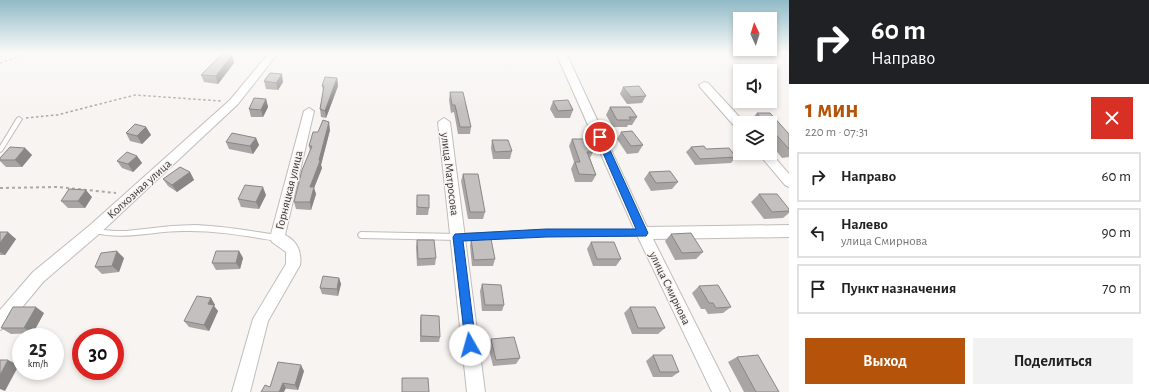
<!DOCTYPE html>
<html lang="ru">
<meta charset="utf-8">
<style>
body{margin:0;font-family:"Alegreya Sans",sans-serif;background:#f2f2f2;color:#222;height:100vh;display:flex;flex-direction:column;font-size:15px;white-space:nowrap}
*{box-sizing:border-box;margin:0}
p{font-size:13px;color:#767676}
.icon{flex:none;width:22px;height:22px;fill:none;stroke:currentColor;stroke-width:2;stroke-linecap:round;stroke-linejoin:round}
.map{position:relative;flex:1;overflow:hidden}
.side{display:flex;flex-direction:column;background:#fff;width:360px}
.side>*{flex:none}
.hud{background:#202124;color:#fff;overflow:hidden}
.needle{width:26px;rotate:356deg}
.tools{position:absolute;left:733px;top:12px;display:grid;gap:8px}
.tools a{display:grid;place-items:center;width:44px;height:44px;border-radius:0px;background:#fff;box-shadow:0 2px 6px #0003;font-size:20px}
.speed{position:absolute;left:12px;top:328px;display:flex;gap:8px;font-size:20px;font-weight:700;text-align:center}
.speed>*{display:grid;place-content:center;width:52px;height:52px;border-radius:50%;background:#fff;box-shadow:0 2px 6px #0003;line-height:1}
.speed small{font-size:10px;font-weight:400}
.speed .limit{border:6px solid #d22;background:#fff;color:#111}
.pin{position:absolute;display:grid;place-items:center;width:34px;height:34px;color:#fff;margin:-17px;border:2px solid #fff;border-radius:50%;box-shadow:0 1px 4px #0007}
.me{position:absolute;width:44px;margin:-22px;rotate:353deg;stroke-linejoin:round;filter:drop-shadow(0 0 3px #0008)}
.turn{display:flex;align-items:center;gap:14px;height:84px;padding:0 16px;font-size:18px}
.turn .icon{width:52px;height:52px;stroke-width:2.5}
.turn b{display:block;font-size:28px;line-height:34px}
.round{display:grid;place-items:center;flex:none;width:42px;height:42px;border-radius:0px;background:#f2f2f2}
.head{display:flex;align-items:center;justify-content:space-between;height:68px;padding:0 16px}
h1{font-size:24px;font-weight:700;line-height:30px;color:#b45309}
.primary-button{display:flex;gap:8px;margin-top:auto;padding:8px 16px}
.primary-button a{flex:1;height:46px;border-radius:0px;background:#b45309;color:#fff;font-size:16px;font-weight:700;line-height:46px;text-align:center}
.primary-button a+a{background:#f2f2f2;color:#222}
ul{padding:0;list-style:none}
li{display:flex;align-items:center;gap:12px;height:50px;margin:0 8px 6px;padding:0 8px;border:2px solid #e0e0e0;border-radius:0px}
li div{flex:1}
li b{display:block;font-size:15px}
li em{font-style:normal}
main{display:flex;flex:1;min-height:0}
.map>svg:first-child{display:block}
.lines{fill:none;stroke-linecap:round;stroke-linejoin:round}
.service-casing{stroke:#c0bdbb;stroke-width:2}
.minor-casing{stroke:#c0bdbb;stroke-width:2}
.path-far1{stroke:#aba9a6;stroke-width:1.5;stroke-dasharray:2.5 2.5;stroke-linecap:butt}
.path{stroke:#aba9a6;stroke-width:2;stroke-dasharray:3 3;stroke-linecap:butt}
.service{fill:#fff;fill-rule:evenodd}
.minor{fill:#fff;fill-rule:evenodd}
.wall{fill:#a9a5a5}
.shaded-wall{fill:#898686}
.building{fill:#c4c0c0;stroke:#898686}
.route{fill:#1a73e8;stroke:#114b97}
.labels{text-anchor:middle;stroke-width:3;stroke-linejoin:round;paint-order:stroke}
.street-label{font-size:12px;fill:#373635;stroke:#f7f4f1}
</style>
<main>
<div class="map">
<svg width="789" height="392" viewBox="0 0 789 392">
<rect width="100%" height="100%" fill="#f7f4f1"/>
<g class="lines">
<g class="service-casing">
<path id="service" d="M19 117 22 119 2 151 0 152V146L17 118Z
M195 225C223 226 250 231 277 235L279 236 280 238 279 240 277 241C246 236 215 230 183 231 152 231 122 241 92 232L91 230 92 228 94 227 104 230 115 231H126L172 226Z
M546 230H643L645 231 646 233 645 235 643 236H546L458 240 361 238 359 237 358 235 359 233 361 232 458 234Z"/>
</g>
<g class="minor-casing">
<path id="minor" d="M269 53H278L238 104 99 234 43 282 6 327 0 330V310L33 272 89 226 230 100Z
M556 53H566L647 227 789 225V237L653 239 730 392H712L636 233Z
M704 82 708 83 744 122 740 123V129L736 128 700 87 699 85Z
M309 108 314 111 285 235C297 241 302 252 300 265L268 321 250 392H232L253 319 286 264V252L272 242 270 238 304 111Z
M444 118 450 122 485 392H467L438 122Z
M770 152 789 174V187L785 185 758 153Z"/>
</g>
<path class="path-far1" d="M0 63 29 53
M26 118 57 115 135 95 221 101"/>
<path class="path" d="M0 188 58 187 116 193"/>
<use href="#service" class="service"/>
<use href="#minor" class="minor"/>
</g>
<path class="wall" d="M232 55 234 63 218 84 204 82 201 75Z
M337 78 338 86 326 118 321 117 320 109 323 91 322 86Z
M264 81 283 82 278 90 266 89Z
M623 87 646 96 642 103 627 104 620 94Z
M450 92 471 127 470 134H458L454 112 451 113 449 100Z
M266 99 268 107 263 117H251L249 109Z
M553 101 573 110 570 118H555L550 109Z
M610 107 637 117 632 125H628L627 127H613L606 115Z
M757 113 789 134V157L782 158 770 143V123H752L750 121Z
M146 127 151 135 142 144 130 141 126 133Z
M330 130 321 165 322 168 314 188 316 194 311 210 296 209 294 202 310 151 309 146Z
M621 132 643 145 638 153 627 154 617 139Z
M256 138 259 145 253 154 229 149 226 142Z
M572 139 593 152 590 158 596 175 592 182H575L571 169 574 162 569 146Z
M492 140 512 151 510 159H493L491 148Z
M691 147 706 149 736 157 731 163 695 165 686 152Z
M25 148 32 155 22 167H6L0 161V158Z
M137 156 142 163 133 172 122 168 117 161Z
M190 172 194 180 177 192 168 186 163 179Z
M649 172 678 182 672 189 651 191 644 179Z
M463 174 485 212 483 219H468L461 181Z
M759 194 789 209V213L783 218 764 219 751 202Z
M266 195 259 209 241 207 238 199Z
M417 195 429 208 428 215H416Z
M92 197 85 208H68L61 201Z
M0 232 16 239 5 255H0Z
M671 234 703 252 696 259 675 260 665 241Z
M471 239 495 259 493 266H472L470 246Z
M417 240 436 258 435 265 417 266 416 247Z
M591 242 621 259 616 266H593L587 249Z
M239 251 243 258 240 269 216 270 212 263Z
M124 258 119 272 102 274 95 267Z
M339 278 341 284 338 296 322 294 320 288Z
M482 284 504 305 502 311H482L480 291Z
M699 286 731 307 723 313 708 314 705 309H701L692 293Z
M211 298 215 305 214 306 218 311 209 331 189 327 184 321Z
M630 307 665 328 658 334H632L624 313Z
M44 313 33 333 11 334 1 328Z
M421 315 440 337 439 342H420V321Z
M491 339 520 358 516 364 493 366 488 345Z
M653 355 679 372 672 377H653L646 361Z
M737 357 779 392H744L728 362Z
M304 371 298 390 270 387Z"/>
<path class="shaded-wall" d="M232 55 234 63 218 84 216 76Z
M282 74 283 82 278 90 276 83Z
M337 78 338 86 326 118 325 111Z
M266 99 268 107 263 117 261 110Z
M329 122 330 130 321 165 322 168 314 188 316 194 311 210 310 202V187L319 160Z
M146 127 151 135 142 144 137 136Z
M256 138 259 145 253 154 250 146Z
M25 148 32 155 22 167 15 160Z
M137 156 142 163 133 172 128 164Z
M190 172 194 180 177 192 172 185Z
M263 187 266 195 259 209 256 202Z
M86 190 92 197 85 208 78 201Z
M8 232 16 239 5 255 0 252V243Z
M117 251 124 258 119 272 112 266Z
M239 251 243 258 240 269 236 263Z
M339 278 341 284 338 296 337 289Z
M211 298 215 305 214 306 218 311 209 331 204 325 208 304Z
M36 307 44 313 33 333 24 328Z
M8 360 19 365 5 391 0 389V375Z
M301 365 304 371 298 390 295 385Z
M283 383 286 388 284 392H279Z"/>
<path class="building" d="M222 54 232 55 216 76 201 75Z
M270 73 282 74 276 83 264 81Z
M325 77 337 78 325 111 320 109 324 86H322Z
M639 86 646 96 631 97 623 87Z
M450 92H463L471 127H460L455 105H452Z
M254 98 266 99 261 110 249 109Z
M568 100 573 110 558 111 553 101Z
M610 107H630L637 117H629L631 120H617Z
M757 113H770L789 134V149L770 128V123H765Z
M323 120 329 122 319 160 320 161 310 187H314L310 202H294L302 170 312 146H309L313 132H318Z
M135 124 146 127 137 136 126 133Z
M632 131 643 145 631 146 621 132Z
M232 133 256 138 250 146 226 142Z
M572 139H588L593 152H587L596 175 579 174 575 162H580Z
M492 140H508L512 151 495 152Z
M704 146 706 149 729 148 736 157 700 159 691 147Z
M10 147 25 148 15 160H0V158Z
M127 152 137 156 128 164 117 161Z
M180 167 190 172 172 185 163 179Z
M670 171 678 182 656 183 649 172Z
M463 174H478L485 212H470Z
M245 185 263 187 256 202 238 199Z
M69 189 86 190 78 201H61Z
M759 194H777L789 209V211L772 212Z
M417 195H429V208L417 207Z
M0 232H8L0 243Z
M691 233 703 252 682 253 671 234Z
M471 239H491L495 259 474 260Z
M417 240H434L436 258 418 259Z
M591 242H614L621 259H597Z
M117 251 112 266 95 267 101 253Z
M216 251H239L236 263H212Z
M323 276 339 278 337 289 320 288Z
M482 284 501 285 504 305H485Z
M718 285 731 307 716 308 713 303H709L699 286Z
M197 296 211 298 208 304 214 305 204 325 184 321Z
M13 307H36L24 328H1Z
M630 307H655L665 328H638Z
M421 315 439 316 440 337 421 336Z
M514 337 520 358 496 360 491 339Z
M653 355H672L679 372H660Z
M758 355 779 392H756L737 357Z
M0 360H8L0 375Z
M278 362 301 365 295 385 283 383 279 392H261L265 385 270 387Z
M402 378H428L429 392H402Z"/>
<linearGradient id="sky" x2="0" y2="1"><stop stop-color="#90bac7"/><stop offset="0.49" stop-color="#fbfaf9"/><stop offset="1" stop-color="#fbfaf9" stop-opacity="0"/></linearGradient>
<rect width="789" height="108" fill="url(#sky)"/>
<path class="route" d="M600 134 604 137 648 233 646 236 546 237 463 241 476 345 475 350 470 351 466 350 453 237 455 234 546 229H636L596 137Z"/>
<g class="labels">
<g class="street-label">
<text transform="translate(450 174) rotate(83)" y="4">улица Матросова</text>
<text transform="translate(139 189) rotate(-42)" y="4">Колхозная улица</text>
<text transform="translate(289 190) rotate(-76)" y="4">Горняцкая улица</text>
<text transform="translate(670 288) rotate(64)" y="4">улица Смирнова</text>
</g>
</g>
</svg>
<div class="tools">
<a><svg class="needle" viewBox="-14 -14 28 28"><path d="M0-13l5 13h-10z" fill="#e53935"/><path d="M0 13l5-13h-10z" fill="#767676"/></svg></a>
<a><svg class="icon" aria-label="sound" viewBox="0 0 24 24"><path d="M4 9h4l5-4v14l-5-4H4zM17 9q2 3 0 6"/></svg></a>
<a><svg class="icon" aria-label="layers" viewBox="0 0 24 24"><path d="M12 4l9 5-9 5-9-5zM3 14l9 5 9-5"/></svg></a>
</div>
<div class="speed"><div>25<small>km/h</small></div><div class="limit">30</div></div>
<div class="pin" style="left:600px;top:137px;background:#d93025"><svg class="icon" aria-label="arrive" viewBox="0 0 24 24"><path d="M6 21V4h12l-3 4 3 4H6"/></svg></div>
<svg class="me" style="left:470px;top:345px" viewBox="-20 -20 40 40"><circle r="19" fill="#fff"/><path d="M0-13L10 11 0 6-10 11z" fill="#1a73e8"/></svg>
</div>
<section class="side">
<div class="hud">
<div class="turn"><svg class="icon" aria-label="right" viewBox="0 0 24 24"><path d="M7 20v-9h11M14 6l5 5-5 5"/></svg><div><b>60 m</b>Направо</div></div>
</div>
<div class="head"><div><h1>1 мин</h1><p>220 m · 07:31</p></div><a class="round" style="background:#d93025;color:#fff"><svg class="icon" aria-label="close" viewBox="0 0 24 24"><path d="M6 6l12 12M18 6L6 18"/></svg></a></div>
<ul>
<li><svg class="icon" aria-label="right" viewBox="0 0 24 24"><path d="M7 20v-9h11M14 6l5 5-5 5"/></svg><div><b>Направо</b></div><em>60 m</em></li>
<li><svg class="icon" aria-label="left" viewBox="0 0 24 24"><path d="M17 20v-9H6M10 6l-5 5 5 5"/></svg><div><b>Налево</b><p>улица Смирнова</p></div><em>90 m</em></li>
<li><svg class="icon" aria-label="arrive" viewBox="0 0 24 24"><path d="M6 21V4h12l-3 4 3 4H6"/></svg><div><b>Пункт назначения</b></div><em>70 m</em></li>
</ul>
<div class="primary-button"><a>Выход</a><a>Поделиться</a></div>
</section>
</main>
